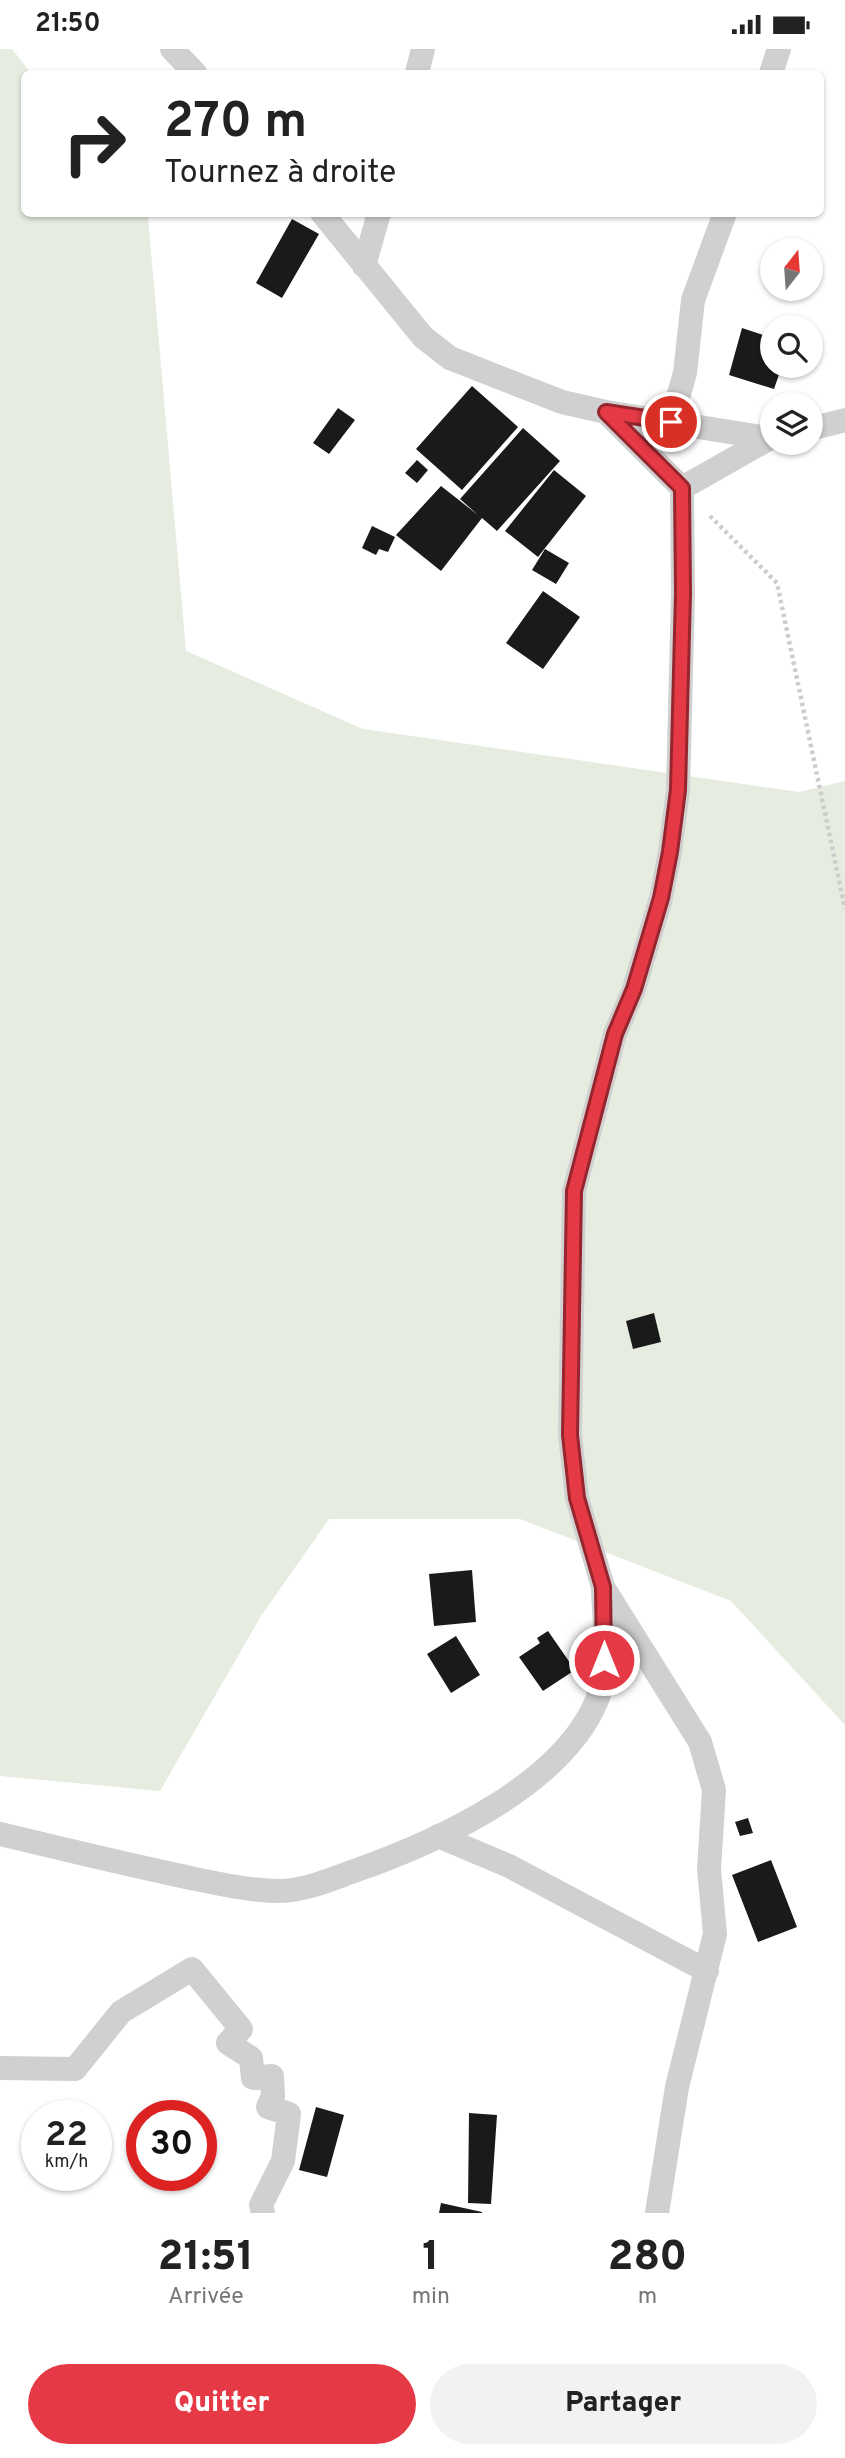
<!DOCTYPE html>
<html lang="fr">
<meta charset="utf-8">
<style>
body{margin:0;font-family:Overpass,sans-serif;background:#f2f2f2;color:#222;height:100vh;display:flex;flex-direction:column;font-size:26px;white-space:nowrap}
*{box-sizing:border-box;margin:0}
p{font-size:23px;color:#767676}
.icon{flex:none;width:38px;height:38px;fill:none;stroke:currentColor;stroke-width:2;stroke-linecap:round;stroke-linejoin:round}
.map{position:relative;height:2164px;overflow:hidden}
.side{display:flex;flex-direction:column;background:#fff;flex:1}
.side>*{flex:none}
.top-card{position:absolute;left:21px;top:21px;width:803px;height:147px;border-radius:10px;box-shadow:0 2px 5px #0004;background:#fff;color:#222;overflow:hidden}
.needle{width:46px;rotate:17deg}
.buttons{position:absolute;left:760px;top:189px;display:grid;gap:14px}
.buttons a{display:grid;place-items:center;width:63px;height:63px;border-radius:50%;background:#fff;box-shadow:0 2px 5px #0004;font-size:35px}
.speed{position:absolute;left:21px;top:2051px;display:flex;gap:14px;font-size:35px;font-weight:700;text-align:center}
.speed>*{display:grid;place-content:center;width:91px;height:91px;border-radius:50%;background:#fff;box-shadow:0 2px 5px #0004;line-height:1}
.speed small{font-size:18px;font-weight:400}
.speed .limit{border:10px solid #d22;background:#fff;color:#111}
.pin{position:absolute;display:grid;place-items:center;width:60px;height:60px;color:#fff;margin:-30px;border:4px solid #fff;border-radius:50%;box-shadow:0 2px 7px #0007}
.me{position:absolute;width:77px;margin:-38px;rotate:0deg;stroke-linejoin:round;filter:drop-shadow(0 0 5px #0008)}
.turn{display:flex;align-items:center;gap:24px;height:147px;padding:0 28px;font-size:32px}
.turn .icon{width:91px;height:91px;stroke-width:2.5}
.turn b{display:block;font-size:49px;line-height:60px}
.eta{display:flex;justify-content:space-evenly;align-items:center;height:119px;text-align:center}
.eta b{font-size:42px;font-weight:800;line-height:49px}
.action{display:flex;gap:14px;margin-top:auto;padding:14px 28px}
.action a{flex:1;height:80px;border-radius:42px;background:#e63946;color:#fff;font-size:28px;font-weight:800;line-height:80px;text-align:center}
.action a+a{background:#f2f2f2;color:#222}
.status{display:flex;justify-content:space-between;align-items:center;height:49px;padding:0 35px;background:#fff;direction:ltr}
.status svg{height:19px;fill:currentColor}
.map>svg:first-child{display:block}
.green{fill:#e6ecdf}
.building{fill:#1a1a1a}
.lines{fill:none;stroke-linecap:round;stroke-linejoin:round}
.path{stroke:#cdcdcd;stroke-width:4.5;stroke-dasharray:3.5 3.5;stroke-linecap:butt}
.street{stroke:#d0d0d0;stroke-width:24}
.route-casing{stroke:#96252e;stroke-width:18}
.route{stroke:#e63946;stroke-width:12}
</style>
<div class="status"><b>21:50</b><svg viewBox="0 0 49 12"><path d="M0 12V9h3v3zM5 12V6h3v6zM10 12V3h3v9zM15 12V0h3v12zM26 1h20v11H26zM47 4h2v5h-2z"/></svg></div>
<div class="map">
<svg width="845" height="2164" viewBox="0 0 845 2164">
<rect width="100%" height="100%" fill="#fff"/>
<path class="green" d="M0 0H12L31 24H24V164H145L148 168 186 602 363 680 799 743 845 732V1676L731 1552 520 1470H329L261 1567 160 1742 0 1727Z"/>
<path class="building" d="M292 170 319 185 282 249 256 234Z
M742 279 772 289V317H782L774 340 729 326Z
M472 337 518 378 462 441 416 400Z
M338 359 355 371 329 405 313 394Z
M523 379 560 412 497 482 482 469 441 522 396 486 441 437 478 466 460 450Z
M417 411 428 421 417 434 405 424Z
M554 421 586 447 538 508 505 482Z
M372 477 395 488 388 503 379 500 376 506 362 499Z
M545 500 569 514 556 535 532 521Z
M543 542 580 568 543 620 506 594Z
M654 1264 661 1293 633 1300 626 1272Z
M472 1521 476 1573 434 1577 429 1525Z
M548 1582 575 1621 543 1642 519 1608 540 1594 537 1589Z
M456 1587 480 1626 451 1644 427 1605Z
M748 1769 753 1784 740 1787 735 1773Z
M771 1811 797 1878 758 1893 732 1826Z
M316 2058 344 2066 327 2128 299 2121Z
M469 2064 497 2066 491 2155 468 2154Z
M441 2154 482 2163V2164H439Z"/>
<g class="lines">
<path class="path" d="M710 467 777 534 845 860"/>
<path class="street" d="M172 0 195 24
M417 24 423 0
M771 24 779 0
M322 164 423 288 450 309 562 353 606 363 682 439 683 544 678 741 670 803 661 849 634 940 615 985 574 1142 570 1386 577 1449 603 1538 700 1693 714 1741 709 1820 715 1885 677 2038 657 2164
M364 217 379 164
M606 363 767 389
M671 373 685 324 693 251 725 164
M810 380 845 371
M682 439 772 388
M0 1785C62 1800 124 1815 186 1828 215 1834 245 1841 275 1842 303 1843 331 1830 357 1821 439 1792 562 1736 597 1651 611 1618 604 1575 603 1540
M438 1787 509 1817 707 1922
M0 2019 75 2020 121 1963 192 1920 241 1980 228 1994 251 2009 253 2029 272 2027 273 2047 268 2058 289 2065 283 2112 261 2156 263 2164"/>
</g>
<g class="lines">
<g class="route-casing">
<path id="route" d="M604 1611 603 1538 577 1449 570 1386 574 1142 615 985 634 940 661 849 670 803 678 741 683 544 682 439 606 363 671 373"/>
</g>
<use href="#route" class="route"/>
</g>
</svg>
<div class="buttons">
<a><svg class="needle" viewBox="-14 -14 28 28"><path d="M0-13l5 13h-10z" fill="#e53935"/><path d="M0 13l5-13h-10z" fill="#767676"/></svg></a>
<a><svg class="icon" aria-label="search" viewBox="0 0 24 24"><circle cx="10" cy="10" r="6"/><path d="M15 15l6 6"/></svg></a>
<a><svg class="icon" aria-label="layers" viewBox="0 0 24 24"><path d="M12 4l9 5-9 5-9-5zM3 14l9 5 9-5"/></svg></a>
</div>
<div class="speed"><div>22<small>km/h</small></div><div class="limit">30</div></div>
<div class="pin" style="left:671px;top:373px;background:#d93025"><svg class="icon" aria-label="arrive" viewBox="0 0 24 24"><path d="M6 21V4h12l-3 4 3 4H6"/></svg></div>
<svg class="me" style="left:604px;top:1611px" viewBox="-20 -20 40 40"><circle r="17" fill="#e63946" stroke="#fff" stroke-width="3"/><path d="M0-11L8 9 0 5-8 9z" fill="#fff"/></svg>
<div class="top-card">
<div class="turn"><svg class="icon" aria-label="right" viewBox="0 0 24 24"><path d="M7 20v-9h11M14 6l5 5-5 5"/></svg><div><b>270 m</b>Tournez à droite</div></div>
</div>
</div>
<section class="side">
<div class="eta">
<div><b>21:51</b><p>Arrivée</p></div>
<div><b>1</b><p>min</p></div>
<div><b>280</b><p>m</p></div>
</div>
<div class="action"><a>Quitter</a><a>Partager</a></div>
</section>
